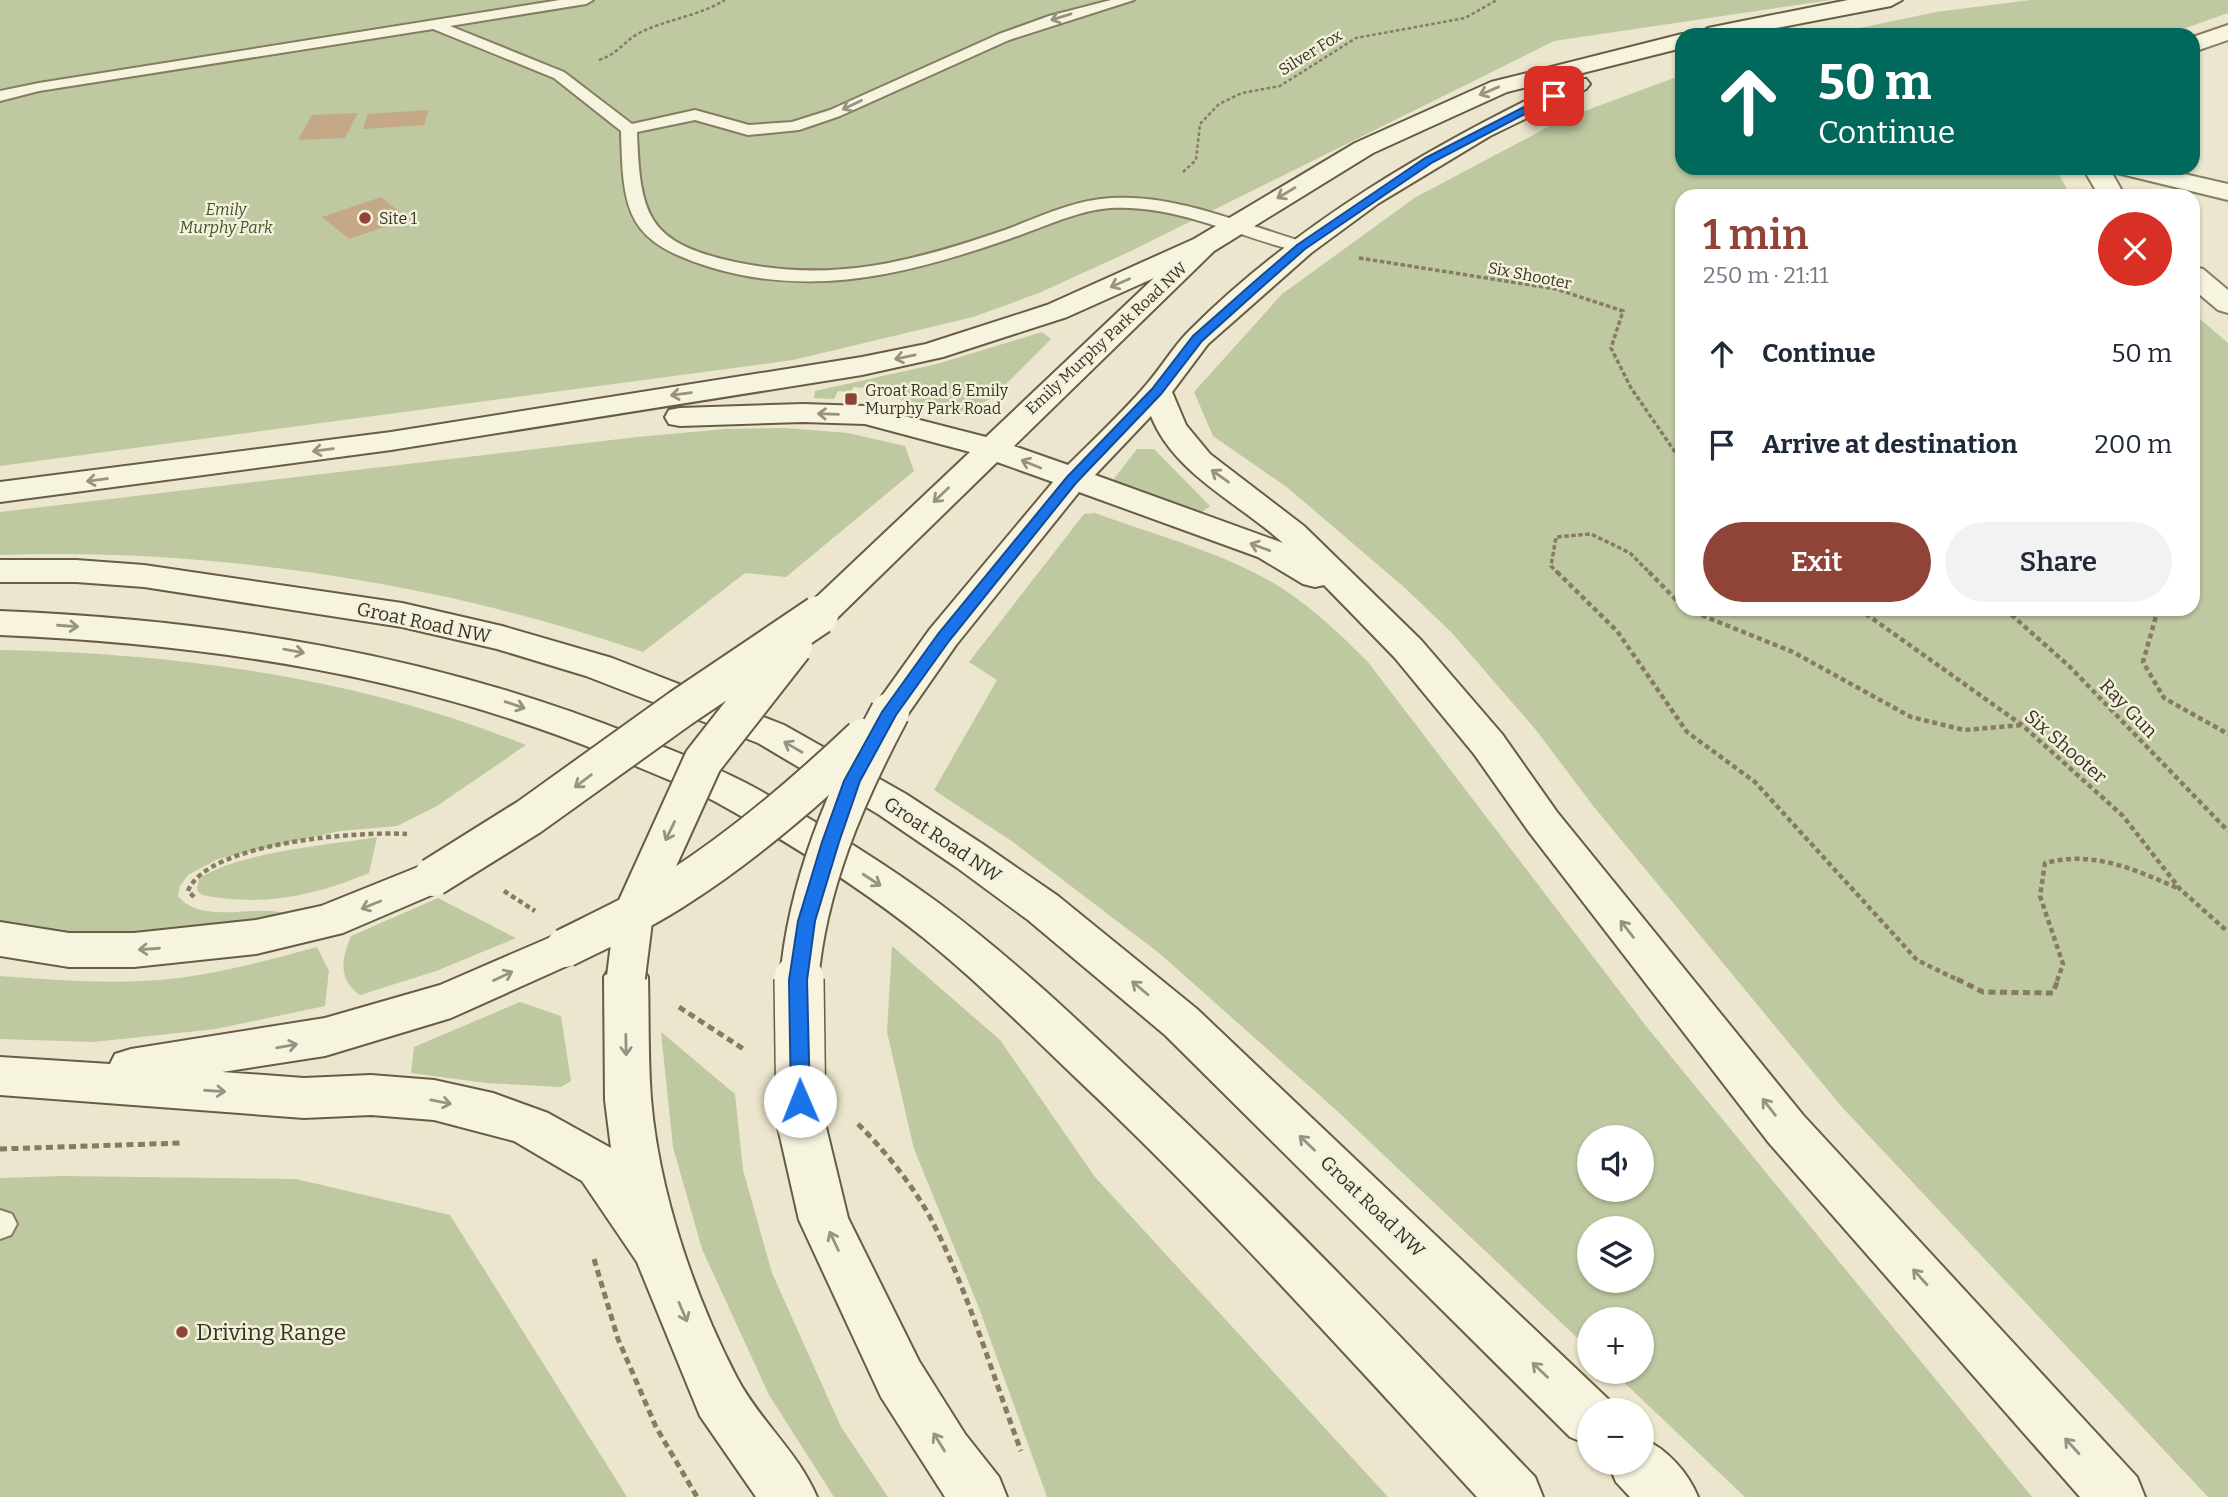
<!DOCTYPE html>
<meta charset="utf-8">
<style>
body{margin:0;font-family:Bitter,serif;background:#f2f2f3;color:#1f2937;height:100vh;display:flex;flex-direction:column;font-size:26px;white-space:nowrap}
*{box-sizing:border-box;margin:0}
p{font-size:23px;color:#747a83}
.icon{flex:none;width:38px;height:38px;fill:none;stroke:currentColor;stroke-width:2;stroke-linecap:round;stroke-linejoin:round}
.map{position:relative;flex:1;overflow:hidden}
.side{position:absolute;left:1675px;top:189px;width:525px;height:427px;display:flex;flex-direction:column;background:#fff;border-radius:21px;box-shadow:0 2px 5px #0004}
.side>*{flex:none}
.guide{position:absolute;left:1675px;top:28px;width:525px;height:147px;border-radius:21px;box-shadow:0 2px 5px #0004;background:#00695c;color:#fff;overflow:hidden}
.fabs{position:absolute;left:1577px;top:1125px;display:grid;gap:14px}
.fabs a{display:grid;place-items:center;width:77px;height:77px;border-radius:50%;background:#fff;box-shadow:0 2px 5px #0004;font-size:35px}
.pin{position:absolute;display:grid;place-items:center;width:60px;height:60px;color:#fff;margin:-30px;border-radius:14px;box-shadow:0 4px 10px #0006}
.me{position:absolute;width:77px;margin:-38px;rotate:359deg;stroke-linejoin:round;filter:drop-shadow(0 0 5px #0008)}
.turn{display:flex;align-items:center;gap:24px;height:147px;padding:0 28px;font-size:32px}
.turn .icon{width:91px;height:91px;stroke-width:2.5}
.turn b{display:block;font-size:49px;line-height:60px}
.round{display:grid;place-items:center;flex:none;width:74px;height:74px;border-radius:37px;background:#f2f2f3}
.head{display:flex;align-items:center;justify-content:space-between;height:119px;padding:0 28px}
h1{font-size:42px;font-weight:600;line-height:52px;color:#904438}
.action{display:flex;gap:14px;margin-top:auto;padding:14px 28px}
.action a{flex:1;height:80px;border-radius:42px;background:#904438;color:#fff;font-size:28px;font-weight:600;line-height:80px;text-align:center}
.action a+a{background:#f2f2f3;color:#1f2937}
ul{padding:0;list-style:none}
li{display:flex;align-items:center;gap:21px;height:91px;padding:0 28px}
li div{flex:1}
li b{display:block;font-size:26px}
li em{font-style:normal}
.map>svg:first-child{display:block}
.green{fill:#bec9a1;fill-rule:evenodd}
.building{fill:#c5a987}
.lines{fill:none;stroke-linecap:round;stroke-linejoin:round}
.lane-casing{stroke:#877b62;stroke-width:4}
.street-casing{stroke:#877b62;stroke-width:4}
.secondary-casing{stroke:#695c45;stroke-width:4}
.path-far3{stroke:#877b62;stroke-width:2.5;stroke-dasharray:3.5 2.5;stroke-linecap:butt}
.path-far2{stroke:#877b62;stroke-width:3.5;stroke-dasharray:4.5 2.5;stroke-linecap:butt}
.path-far1{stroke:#877b62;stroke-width:4.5;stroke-dasharray:5 3.5;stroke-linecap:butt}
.path{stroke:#877b62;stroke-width:5;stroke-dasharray:7 4.5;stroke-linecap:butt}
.lane{fill:#f6f3df;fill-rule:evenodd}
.street{fill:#f6f3df;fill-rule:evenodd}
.secondary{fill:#f6f3df;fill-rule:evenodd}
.secondary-bridge-far1-casing{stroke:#695c45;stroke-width:42;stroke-linecap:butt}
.secondary-bridge-casing{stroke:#695c45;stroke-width:52;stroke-linecap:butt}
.secondary-bridge-far1{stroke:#f6f3df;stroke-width:38}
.secondary-bridge{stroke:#f6f3df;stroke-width:49}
.oneway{stroke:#989281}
.route{fill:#1a73e8;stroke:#114b97;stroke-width:2}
.poi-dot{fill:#904438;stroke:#f3f0dc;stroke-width:2.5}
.labels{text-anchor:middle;stroke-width:5;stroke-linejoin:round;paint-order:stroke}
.far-street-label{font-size:16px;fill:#393123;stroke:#f3f0dc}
.far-park-label{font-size:16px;font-style:italic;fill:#44542c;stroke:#f3f0dc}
.far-poi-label{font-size:16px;fill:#393123;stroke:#f3f0dc;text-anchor:start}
.street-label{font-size:19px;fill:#393123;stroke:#f3f0dc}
.near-poi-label{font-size:23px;fill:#393123;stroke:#f3f0dc;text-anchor:start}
</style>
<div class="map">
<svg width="2228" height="1497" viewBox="0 0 2228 1497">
<rect width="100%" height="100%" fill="#ebe6cd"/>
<path class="green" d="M0 0H1831L1554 41 1131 251 1039 293 973 317 793 360 0 466Z
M2030 0H2228V13L2166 35H1826L1936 12Z
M1682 75V168H2055L2071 196H1682V609H2193V313L2228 343V1497H2208L1841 1106 1594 807 1536 730 1452 633 1405 588 1288 488 1213 436 1194 392 1282 294 1416 197 1563 119Z
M1042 332 1051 339 992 398 963 413 886 396 889 390 854 387 850 392 838 391 834 399 814 398 815 391 937 364Z
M786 428 848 433 905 446 914 471 786 577 745 573 643 652C439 582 215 548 0 555V512L637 437 725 429Z
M1137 449H1154L1210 506 1198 515 1109 485Z
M1095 513C1157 536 1227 553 1283 589 1315 610 1341 635 1368 662L1646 1026 2032 1497H1745L1613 1372H1642V1320H1589V1349L1335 1109 1159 953 1013 842 934 790 997 680 969 662 1084 514ZM1589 1138H1642V1190H1589ZM1589 1228H1642V1281H1589Z
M0 650C178 653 360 678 526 745L437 806 397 826 340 831 218 859 188 875 180 886 178 896C203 926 256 903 288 914L207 930 130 937 0 928Z
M377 837 369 873C314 896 262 907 202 895L197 890 199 879C237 852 330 845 377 837Z
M438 898 516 938 436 971 360 995C337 979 342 958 351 936Z
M892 946 1000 1040 1095 1177 1388 1497H1047L979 1308 914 1149 887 1032Z
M317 947 329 971 325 1006 216 1029 93 1042 0 1039V976C53 980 107 984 160 980 214 975 265 961 317 947Z
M520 1002 561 1016 571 1081 561 1087 486 1083 411 1073 414 1047Z
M661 1032 735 1094 743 1170 772 1273 841 1427 888 1497H834L769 1395 702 1249 673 1147Z
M62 1176 296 1179 450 1215 627 1497H0V1178Z"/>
<path class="building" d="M429 110 424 125 363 129 368 114Z
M358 113 345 138 298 140 312 115Z
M381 197 408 219 349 239 322 217Z"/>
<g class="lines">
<g class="lane-casing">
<path id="lane" d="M560 0H593L586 4 450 26 564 72 632 124 695 110 749 125 792 122 830 110 999 34 1049 16 1111 0H1134L1009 40 840 116 799 130 748 135 695 120 637 132C640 215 647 243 735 262 832 283 912 262 1005 230 1039 217 1074 200 1111 198 1178 194 1245 225 1307 243L1310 247 1301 252C1238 237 1176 204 1110 208 1075 211 1042 228 1009 239 912 273 815 298 713 268 627 242 623 214 621 131L554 78 433 29 39 91 0 101V91L39 83Z
M0 1210 12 1214 17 1224 11 1235 0 1239Z"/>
</g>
<g class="street-casing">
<path id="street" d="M2228 25V40L2193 52V37Z
M2083 168H2109L2125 196H2099Z
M2113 168H2158L2228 184V200L2117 173Z
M2193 267 2203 269 2228 290V313L2218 310 2193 289Z"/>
</g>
<g class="secondary-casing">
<path id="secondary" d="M1848 0H1902L1891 6 1740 35H1697L1708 28Z
M1682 34 1685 35H1682V48L1507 92 1373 153 1214 251 1014 446 1068 465C1094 439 1122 413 1146 385 1161 368 1173 347 1189 331 1298 222 1432 145 1570 79H1586L1590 84 1586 89 1490 136 1379 203 1311 253 1208 344 1172 392 1186 425 1210 454 1304 526 1421 640 1502 734 1557 812 1803 1115 2137 1477 2145 1497H2080L1769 1143 1529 832 1474 754 1395 658 1324 585 1315 587 1303 584 1258 557 1079 492 956 645 903 721 890 725 877 721 871 712 877 703 930 629 1053 482 997 462 832 623 819 627 806 623 801 615 806 607 970 452 865 424 803 422 680 426 669 424 665 417 669 410 680 408 803 404 865 406 986 437 1154 278 1067 317 943 357 862 375 391 450 0 502V482L391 432 862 357 926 344 1047 305 1194 239 1355 143 1491 82ZM1151 416C1174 474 1239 503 1283 543L1095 475Z
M0 560H76L144 565 402 603 502 626 612 658 784 725 906 794 984 845 1058 896 1197 1009 1608 1399 1613 1410H1589V1445L1570 1437 1165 1035 1028 920 956 867 878 814 758 743 586 676 497 649 402 627 144 587 76 582H0Z
M0 611C219 620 432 654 636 736 673 751 711 765 746 783 813 819 879 859 940 904 1018 962 1090 1032 1161 1099 1290 1220 1412 1349 1535 1477L1543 1497H1477C1346 1355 1217 1211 1076 1078 1027 1031 978 982 925 939 860 887 788 842 716 802 682 784 645 770 609 755 414 675 210 644 0 635Z
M433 861 448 866 454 877 448 888 343 933 256 954 134 967H69L0 956V922L69 933H134L256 920 321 906Z
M565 931 580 936 587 948 580 960 451 1018 325 1056 222 1072 304 1078 371 1075 434 1080 493 1093 548 1113 611 1148 605 1100 604 977 611 965 626 959 641 965 648 977C649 1018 648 1059 651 1099 659 1193 694 1295 737 1378 759 1420 798 1452 817 1497H756L700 1416 637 1262 582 1181 514 1141 434 1120 371 1115 304 1118 0 1095V1057L110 1064 115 1054 131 1049 325 1018 440 985Z
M801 1103 818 1109 825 1123 848 1218 919 1361 965 1434 999 1477 1007 1497H945L881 1397 799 1220 777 1123 784 1109Z
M1642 1438C1667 1449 1688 1472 1698 1497H1630L1616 1482 1608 1463H1642Z"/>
</g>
<path class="path-far3" d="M599 60C617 55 625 40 641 32 668 19 699 16 725 0
M1183 172 1196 160 1200 124 1219 104 1242 93 1280 86 1356 38 1465 18 1497 0"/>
<path class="path-far2" d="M1359 258 1556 289 1623 311 1611 348 1631 388 1682 462
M1559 574 1551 566 1556 537 1591 534 1630 553 1651 574"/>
<path class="path-far1" d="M1557 572 1617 631 1687 732 1755 782 1917 960 1960 981
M1649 572 1682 606
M1686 609 1793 652 1911 717 1964 730 2022 725
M1859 609 2022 725 2123 816 2180 889 2228 932
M2005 609 2070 667 2228 831
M2158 609 2143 662 2164 698 2228 734
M504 891 535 911
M194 897 188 891C207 842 360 831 407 834
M2057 981 2063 964 2040 896 2045 863C2095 850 2135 870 2180 889"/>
<path class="path" d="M1957 979 1983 992 2053 993 2058 979
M679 1007 745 1050
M858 1124C884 1150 912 1184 930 1217 968 1290 992 1374 1021 1451
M0 1149 181 1143
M594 1259 618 1339 656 1427 697 1497"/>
<use href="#lane" class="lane"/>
<use href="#street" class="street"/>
<use href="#secondary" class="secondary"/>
<g class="secondary-bridge-far1-casing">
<path id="secondary-bridge-far1" d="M433 877 529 817 681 708 819 615
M565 948C603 929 643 911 679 887 746 844 806 792 863 738
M626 977 634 913 703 761 793 646
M799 981C807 885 845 797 890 712"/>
</g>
<g class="secondary-bridge-casing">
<path id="secondary-bridge" d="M799 979 801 1123"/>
</g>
<use href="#secondary-bridge-far1" class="secondary-bridge-far1"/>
<use href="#secondary-bridge" class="secondary-bridge"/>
</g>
<defs><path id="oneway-shaft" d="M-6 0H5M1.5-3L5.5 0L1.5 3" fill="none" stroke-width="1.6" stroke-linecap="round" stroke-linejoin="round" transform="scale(1.75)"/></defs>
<g class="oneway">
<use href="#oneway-shaft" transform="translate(1061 17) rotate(163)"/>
<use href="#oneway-shaft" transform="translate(1489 91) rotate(157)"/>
<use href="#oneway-shaft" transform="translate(852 105) rotate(155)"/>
<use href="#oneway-shaft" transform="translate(1286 193) rotate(149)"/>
<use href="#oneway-shaft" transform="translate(1120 283) rotate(156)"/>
<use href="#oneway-shaft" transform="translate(905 357) rotate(168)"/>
<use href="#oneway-shaft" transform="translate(681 394) rotate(172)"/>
<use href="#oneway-shaft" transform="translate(828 414) rotate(-178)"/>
<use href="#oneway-shaft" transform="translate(323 450) rotate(173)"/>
<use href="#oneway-shaft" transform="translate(1031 464) rotate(-158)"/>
<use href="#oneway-shaft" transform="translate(1220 476) rotate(-145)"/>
<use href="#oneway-shaft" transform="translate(97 480) rotate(173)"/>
<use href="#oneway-shaft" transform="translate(941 495) rotate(136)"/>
<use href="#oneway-shaft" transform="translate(1260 547) rotate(-160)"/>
<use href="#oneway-shaft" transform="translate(68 626) rotate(4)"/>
<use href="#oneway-shaft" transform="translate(294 651) rotate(10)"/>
<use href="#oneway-shaft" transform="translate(515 705) rotate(19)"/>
<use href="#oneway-shaft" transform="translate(793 747) rotate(-150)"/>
<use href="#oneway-shaft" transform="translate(583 781) rotate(143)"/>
<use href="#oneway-shaft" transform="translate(670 831) rotate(116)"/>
<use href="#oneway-shaft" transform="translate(872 880) rotate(33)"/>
<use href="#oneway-shaft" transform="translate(371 905) rotate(158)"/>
<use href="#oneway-shaft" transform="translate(1627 929) rotate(-128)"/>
<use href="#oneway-shaft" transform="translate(149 949) rotate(176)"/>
<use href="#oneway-shaft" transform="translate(503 976) rotate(-25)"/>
<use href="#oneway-shaft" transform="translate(1140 988) rotate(-140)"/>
<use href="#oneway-shaft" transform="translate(626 1045) rotate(89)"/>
<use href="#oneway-shaft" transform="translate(287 1046) rotate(-10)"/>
<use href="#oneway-shaft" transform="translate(215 1091) rotate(4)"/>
<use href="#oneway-shaft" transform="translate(441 1102) rotate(11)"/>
<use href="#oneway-shaft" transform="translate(1769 1107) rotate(-128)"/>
<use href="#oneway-shaft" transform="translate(1307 1143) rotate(-136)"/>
<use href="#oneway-shaft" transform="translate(834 1241) rotate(-115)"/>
<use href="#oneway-shaft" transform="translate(1920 1277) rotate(-132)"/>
<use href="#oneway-shaft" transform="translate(683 1312) rotate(67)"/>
<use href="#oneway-shaft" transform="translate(1540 1370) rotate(-136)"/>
<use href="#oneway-shaft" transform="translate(939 1442) rotate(-122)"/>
<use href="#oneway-shaft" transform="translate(2072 1446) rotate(-132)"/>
</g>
<path class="route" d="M1551 93 1559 96 1433 162 1305 249 1262 287 1202 341 1161 394 1076 483 949 641 896 715 860 781 839 842 815 921 807 980 810 1101 807 1107H793L791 1101 789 980 798 921 822 842 844 781 882 712 938 634 1067 477 1152 389 1193 336 1254 282 1297 245 1425 158Z"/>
<g class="poi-dot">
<circle cx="365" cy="218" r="7"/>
<rect x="844" y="392" width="14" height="14" rx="3.5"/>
<circle cx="182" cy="1332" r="7"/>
</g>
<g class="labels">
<g class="far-street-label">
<text transform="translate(1310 52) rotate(-32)" y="6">Silver Fox</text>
<text transform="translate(1530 275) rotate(11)" y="6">Six Shooter</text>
<text transform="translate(1106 338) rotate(-43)" y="6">Emily Murphy Park Road NW</text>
</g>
<g class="far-park-label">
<text x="226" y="215">Emily<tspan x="226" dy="18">Murphy Park</tspan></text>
</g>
<g class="far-poi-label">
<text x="379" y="224">Site 1</text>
<text x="865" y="396">Groat Road &amp; Emily<tspan x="865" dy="18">Murphy Park Road</tspan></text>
</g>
<g class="street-label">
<text transform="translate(424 622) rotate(12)" y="7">Groat Road NW</text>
<text transform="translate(2129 708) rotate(46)" y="7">Ray Gun</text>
<text transform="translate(2066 746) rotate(41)" y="7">Six Shooter</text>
<text transform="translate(943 839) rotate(34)" y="7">Groat Road NW</text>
<text transform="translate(1373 1206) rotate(44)" y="7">Groat Road NW</text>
</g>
<g class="near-poi-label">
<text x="196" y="1340">Driving Range</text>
</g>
</g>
</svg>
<div class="fabs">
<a><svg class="icon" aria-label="sound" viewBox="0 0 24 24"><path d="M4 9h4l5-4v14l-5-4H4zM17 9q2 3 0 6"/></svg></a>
<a><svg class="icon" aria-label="layers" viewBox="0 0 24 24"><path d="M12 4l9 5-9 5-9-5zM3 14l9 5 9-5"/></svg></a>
<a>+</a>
<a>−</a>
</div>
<div class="pin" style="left:1554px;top:96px;background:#d93025"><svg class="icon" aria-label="arrive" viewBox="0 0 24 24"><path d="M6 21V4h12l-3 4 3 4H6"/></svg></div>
<svg class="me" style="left:800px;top:1101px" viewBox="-20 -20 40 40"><circle r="19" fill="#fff"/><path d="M0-13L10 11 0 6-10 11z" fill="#1a73e8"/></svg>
<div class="guide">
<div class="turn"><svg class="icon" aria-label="ahead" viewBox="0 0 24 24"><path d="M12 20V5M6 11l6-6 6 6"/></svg><div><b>50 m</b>Continue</div></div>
</div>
<section class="side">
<div class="head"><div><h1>1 min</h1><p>250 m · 21:11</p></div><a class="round" style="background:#d93025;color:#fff"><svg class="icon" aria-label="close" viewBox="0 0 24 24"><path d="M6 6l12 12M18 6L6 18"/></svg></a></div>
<ul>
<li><svg class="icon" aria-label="ahead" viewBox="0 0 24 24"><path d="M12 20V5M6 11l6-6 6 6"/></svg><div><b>Continue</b></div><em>50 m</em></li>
<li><svg class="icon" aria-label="arrive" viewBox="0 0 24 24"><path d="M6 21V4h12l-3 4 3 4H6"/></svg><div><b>Arrive at destination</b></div><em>200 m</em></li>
</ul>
<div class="action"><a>Exit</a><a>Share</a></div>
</section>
</div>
